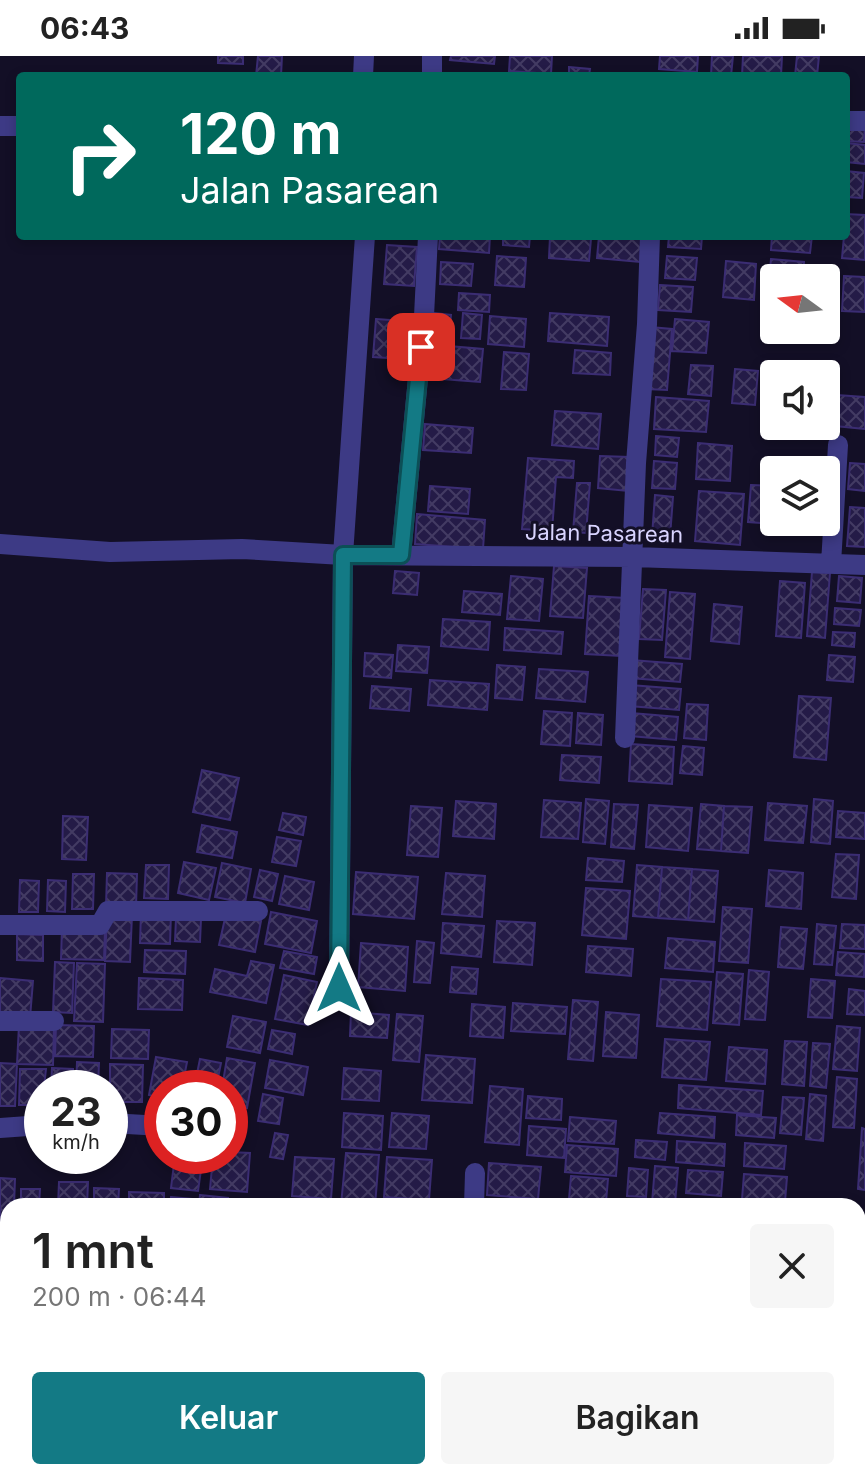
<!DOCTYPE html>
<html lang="id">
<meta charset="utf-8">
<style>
body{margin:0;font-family:Inter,sans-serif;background:#f6f6f6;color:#222;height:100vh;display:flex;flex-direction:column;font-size:30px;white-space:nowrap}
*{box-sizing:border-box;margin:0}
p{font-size:26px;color:#767676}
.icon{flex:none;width:44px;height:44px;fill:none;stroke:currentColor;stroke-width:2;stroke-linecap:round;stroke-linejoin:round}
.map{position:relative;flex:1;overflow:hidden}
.side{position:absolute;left:0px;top:1142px;width:866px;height:282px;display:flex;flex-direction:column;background:#fff;border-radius:24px 24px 0 0;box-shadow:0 4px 12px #0003}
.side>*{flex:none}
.guide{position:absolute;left:16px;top:16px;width:834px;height:168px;border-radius:8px;box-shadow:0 4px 12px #0003;background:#00695c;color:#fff;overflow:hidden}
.needle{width:52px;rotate:285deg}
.controls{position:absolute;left:760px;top:208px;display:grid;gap:16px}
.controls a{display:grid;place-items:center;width:80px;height:80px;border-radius:8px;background:#fff;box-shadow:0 4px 12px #0003;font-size:40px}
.speed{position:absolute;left:24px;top:1014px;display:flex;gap:16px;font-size:40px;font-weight:700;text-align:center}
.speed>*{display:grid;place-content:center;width:104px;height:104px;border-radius:50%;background:#fff;box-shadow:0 4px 12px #0003;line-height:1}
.speed small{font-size:20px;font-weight:400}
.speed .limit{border:12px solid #d22;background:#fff;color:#111}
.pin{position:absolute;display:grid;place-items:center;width:68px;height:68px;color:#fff;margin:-34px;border-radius:16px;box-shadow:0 4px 12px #0006}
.me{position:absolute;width:88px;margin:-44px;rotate:0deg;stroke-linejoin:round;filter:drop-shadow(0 0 6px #0008)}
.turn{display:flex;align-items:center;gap:28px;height:168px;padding:0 32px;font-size:36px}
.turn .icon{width:104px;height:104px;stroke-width:2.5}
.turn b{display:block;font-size:56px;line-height:68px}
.round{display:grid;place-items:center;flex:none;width:84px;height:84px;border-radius:8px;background:#f6f6f6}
.headline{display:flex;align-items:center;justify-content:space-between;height:136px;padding:0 32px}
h1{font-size:48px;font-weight:600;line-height:60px}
.cta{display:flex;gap:16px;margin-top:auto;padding:16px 32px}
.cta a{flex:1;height:92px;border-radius:8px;background:#137a85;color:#fff;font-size:32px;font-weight:600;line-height:92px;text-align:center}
.cta a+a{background:#f6f6f6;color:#222}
.status{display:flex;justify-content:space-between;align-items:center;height:56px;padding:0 40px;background:#fff;direction:ltr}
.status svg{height:22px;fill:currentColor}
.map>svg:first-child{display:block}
.building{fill:url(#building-cross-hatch);stroke:#3b2d73;stroke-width:2}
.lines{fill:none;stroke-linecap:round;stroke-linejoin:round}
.street{stroke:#3d3a85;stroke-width:20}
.route-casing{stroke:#0c4f56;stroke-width:20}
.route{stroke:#137a85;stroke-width:14}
.labels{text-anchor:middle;stroke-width:6;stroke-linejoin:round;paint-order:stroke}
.street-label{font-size:22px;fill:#d9d4ff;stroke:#130f26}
</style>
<div class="status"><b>06:43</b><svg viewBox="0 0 49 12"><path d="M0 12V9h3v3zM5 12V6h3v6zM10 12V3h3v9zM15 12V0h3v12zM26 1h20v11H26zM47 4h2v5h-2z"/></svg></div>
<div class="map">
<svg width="865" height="1423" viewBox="0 0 865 1423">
<defs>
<pattern id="building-cross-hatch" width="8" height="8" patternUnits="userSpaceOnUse" patternTransform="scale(2)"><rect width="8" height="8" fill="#241b47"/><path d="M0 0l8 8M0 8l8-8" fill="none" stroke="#433b63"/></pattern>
</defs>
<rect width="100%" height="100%" fill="#130f26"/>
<path class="building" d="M218 0H243V8L218 7Z
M258 0H282L281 20H256Z
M451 0H495L494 8 450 4Z
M510 0H552L551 18 509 15Z
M660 0H698L697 16 659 13Z
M712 0H733L731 20H711Z
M743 0H782L781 20H742Z
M797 0H819L817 20H795Z
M569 11 590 13 589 20H569Z
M846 68 865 70 864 86 846 85Z
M846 87 865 89V108L846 106Z
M846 115 864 117 862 142 846 141Z
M846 158 865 159V204L842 202Z
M440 180H490L489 197 439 193Z
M503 180H530L529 191 503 189Z
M550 180 591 183 589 205 549 202Z
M599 180H642L640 206 597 202Z
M669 180H702L701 193 668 191Z
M772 180H812L810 197 771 194Z
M387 189 417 191 414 230 384 228Z
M497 200 526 202 524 231 495 229Z
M667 200 697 202 695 224 665 222Z
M771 203 804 206 803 222H769Z
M726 205 756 208 754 244 723 241Z
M441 206 473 208 471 230 440 228Z
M844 220 865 221V256L842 255Z
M660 229 693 231 691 256 658 254Z
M459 237 490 239 489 256 458 254Z
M434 257 451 259 449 290 483 293 480 326 429 322Z
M463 257 482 259 480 283 461 282Z
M550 257 609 261 607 290 548 285Z
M769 257 774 258V274H812L811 287 767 283Z
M490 260 526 263 524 291 488 288Z
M376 263 404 265 402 303 373 301Z
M675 263 709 266 706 297 672 295Z
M650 271 672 273 667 334 646 333Z
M575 294 611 297 610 319 573 317Z
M504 296 529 298 526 334 501 333Z
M691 309 713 310 711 340 688 338Z
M735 313 758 315 755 349 732 347Z
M771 314 815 318H774V352H768Z
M837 339 865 341V373L835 370Z
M656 341 709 345 706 376 654 373Z
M555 355 601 358 598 393 552 389Z
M425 368 473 372 471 397 423 394Z
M656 380 679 382 677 401 655 399Z
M698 387 732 390 730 425 696 423Z
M600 400 630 401 628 435 598 432Z
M528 402 574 405 573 422 556 421 552 475 522 473Z
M654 405 677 407 675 433 652 432Z
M850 407 865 408V435L848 433Z
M577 427H590L586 477 573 476Z
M751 429 774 430 773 468 748 466Z
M430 430 470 433 468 458 428 455Z
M699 435 744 438 740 489 695 485Z
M655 439 673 441 670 481 652 480Z
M850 451 865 452V491L847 490Z
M417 458 485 464 483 493 415 488Z
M554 510 587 512 583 562 550 560Z
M395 515 419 517 417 539 393 537Z
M812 516 830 517 825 582 807 580Z
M511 520 543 523 539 565 507 563Z
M839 520 862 522 860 547 837 545Z
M780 525 805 527 801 582 776 580Z
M643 533 666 534 662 584 639 583Z
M464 535 502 538 500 559 462 556Z
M670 536 695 538 690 603 665 601Z
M589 540 626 542 621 600 585 598Z
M714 548 742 551 739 588 711 585Z
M835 552 861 554 859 570 834 568Z
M443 563 490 566 488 594 441 590Z
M505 572 563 576 561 598 504 594Z
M833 576 855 577 854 591 832 589Z
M398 589 429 591 427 617 396 615Z
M365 597 393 599 391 622 364 620Z
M829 599 855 601 853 626 827 624Z
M631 604 682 608 680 626 630 622Z
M497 609 525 611 522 644 495 642Z
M539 613 588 616 585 646 536 642Z
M430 624 489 628 487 654 428 649Z
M630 629 681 633 679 654 629 650Z
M372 630 411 633 409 655 370 652Z
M799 640 831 642 826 704 794 701Z
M687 648 708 649 706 684 684 682Z
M544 655 572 657 570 690 541 688Z
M578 657 603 659 601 689 576 687Z
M631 657 678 661 676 684 630 680Z
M631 688 674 691 672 728 629 725Z
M683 690 704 692 702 719 680 717Z
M562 699 601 701 599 727 560 724Z
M202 714 239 722 230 764 193 756Z
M586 743 609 745 605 788 583 786Z
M814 743 833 745 830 788 811 786Z
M544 744 581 747 578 783 541 781Z
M456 745 496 748 494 783 453 780Z
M768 747 807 750 803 787 765 784Z
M614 748 638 749 634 793 611 791Z
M701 748 724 750 721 795 697 793Z
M649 749 692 752 688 795 646 791Z
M411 750 442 752 438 801 407 799Z
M724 750 752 751 748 797 721 795Z
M838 755 865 757V783L836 781Z
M283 757 306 761 303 779 279 774Z
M63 760 88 761 86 804 62 803Z
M202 769 237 776 232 802 197 796Z
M277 781 301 785 296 810 272 806Z
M836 798 859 799 856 843 832 841Z
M588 802 624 805 622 826 586 824Z
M184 806 216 812 209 844 178 837Z
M222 807 251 813 245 847 215 841Z
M146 809H169L168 843 144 842Z
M637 809 662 811 658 862 633 860Z
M662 811 692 813 688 864 658 862Z
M692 813 718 815 714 866 688 864Z
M260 814 278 818 272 845 254 841Z
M769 814 803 817 801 853 766 850Z
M356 816 418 821 414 863 353 858Z
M107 817 137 818 136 851 106 850Z
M446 817 485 820 482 861 442 858Z
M73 818H94L93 853H72Z
M285 820 314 826 309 854 279 848Z
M20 824 39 825 38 856H19Z
M48 824 66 825 65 856 47 855Z
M586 832 630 835 626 883 582 879Z
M723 851 752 853 748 907 719 905Z
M141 856 171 857 170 888 140 887Z
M271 856 317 865 311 897 265 888Z
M107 858 132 859 130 906 105 905Z
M226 858 261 865 255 896 219 889Z
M176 862 201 863 200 886 175 885Z
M497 865 535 867 532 909 494 906Z
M443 867 484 870 481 901 441 897Z
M817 868 836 870 832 909 814 908Z
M842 868 865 869V893L840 892Z
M781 871 807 873 803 913 778 911Z
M62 872 105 874 104 904 61 903Z
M17 878 43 879V905L17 904Z
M668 882 715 886 713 916 665 912Z
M417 885 434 887 430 927 414 926Z
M361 887 408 891 405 935 358 931Z
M588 890 633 893 631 920 586 916Z
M145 894 186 895 185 918 144 916Z
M284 895 317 901 314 918 280 912Z
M838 896 865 898 864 921 836 919Z
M251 905 274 909 266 947 210 936 215 913 247 920Z
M55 906 74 907 72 957 53 956Z
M77 907 105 908 103 966 74 965Z
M452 911 478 913 476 938 450 936Z
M749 914 769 916 765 964 745 963Z
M717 916 743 918 739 969 713 967Z
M284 919 317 926 308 969 275 963Z
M0 922 33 925 30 962 0 960Z
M139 922 183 924 182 954 138 953Z
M661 923 711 926 707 974 657 970Z
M811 923 835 925 832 962 808 961Z
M849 933 865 935V959L847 958Z
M573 944 598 946 593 1005 568 1003Z
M513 947 567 951 565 978 511 975Z
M472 948 505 951 503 982 470 980Z
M351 956 389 959 387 982 350 980Z
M606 956 639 959 636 1002 603 1000Z
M397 958 423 960 419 1006 393 1004Z
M233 960 266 966 260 997 227 991Z
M19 969 54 971 53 1009 17 1008Z
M56 969 94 970 93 1001 55 1000Z
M837 970 860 972 857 1015 833 1013Z
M112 973 149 974 148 1003 111 1002Z
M272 974 295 978 292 998 268 993Z
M665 983 710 986 706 1024 662 1021Z
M785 985 807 986 804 1030 782 1028Z
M813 987 830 988 826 1032 810 1030Z
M729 991 767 994 765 1028 726 1025Z
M426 999 475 1003 472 1047 422 1044Z
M156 1001 187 1006 182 1032H162V1042L149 1039Z
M227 1002 255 1007 247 1052 230 1049V1032H222Z
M200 1003 221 1007 216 1032H194Z
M270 1004 308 1011 303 1039 265 1032Z
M77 1006 99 1007 98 1032H76Z
M0 1007 17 1008 15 1050H0Z
M110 1008 143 1009 142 1046H110Z
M52 1012 73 1013V1032H51Z
M344 1012 381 1015 379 1045 342 1043Z
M20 1013H46L42 1049H19Z
M837 1021 857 1023 854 1072 833 1071Z
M679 1029 763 1035 761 1059 678 1052Z
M490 1030 523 1033 519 1089 485 1086Z
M263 1038 283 1042 279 1068 258 1065Z
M810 1038 826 1040 823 1085 806 1083Z
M528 1040 562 1043 561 1064 526 1062Z
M783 1041 804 1042 801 1079 780 1077Z
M344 1057 383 1060 381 1094 342 1091Z
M392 1057 429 1060 426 1093 389 1091Z
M660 1057 715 1061 714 1082 658 1077Z
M737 1059 776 1062 774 1082 736 1079Z
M570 1061 616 1065 614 1088 568 1085Z
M529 1070 566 1073 564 1102 527 1099Z
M862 1072 865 1073V1134L858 1133Z
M275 1077 288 1079 283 1103 270 1101Z
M636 1084 667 1086 665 1104 635 1101Z
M677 1085 725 1088 724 1110 676 1106Z
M745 1087 786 1090 784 1113 744 1110Z
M567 1089 618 1093 616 1120 565 1116Z
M230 1096 250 1097 247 1136 210 1133 213 1100H230Z
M346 1097 379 1099 375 1150 341 1149Z
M175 1100H203L198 1135 171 1132Z
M295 1101 334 1103 331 1143 292 1140Z
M387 1101 432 1104 429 1144 384 1141Z
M489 1107 541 1111 538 1143 487 1139Z
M655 1110 678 1112 675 1148 652 1147Z
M629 1112 648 1114 646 1141 627 1140Z
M688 1114 723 1116 721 1140 686 1137Z
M744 1118 787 1121 785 1146 742 1143Z
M571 1120 608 1123 606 1146 569 1143Z
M0 1122 15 1123 14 1150H8V1172H0Z
M59 1126H88L87 1150H58Z
M94 1132 119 1133 118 1150H94Z
M21 1133H40L39 1150H21Z
M129 1136 164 1137V1150H129Z
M200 1139 228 1142 227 1150H199Z
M171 1141 192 1143V1150H170Z
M858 1208H865V1253H858Z
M0 1263 8 1264V1309H0Z
M858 1299 865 1300V1332L858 1330Z
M0 1326 8 1327V1348L0 1347Z
M858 1340 865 1342V1367L858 1366Z"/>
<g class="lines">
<path class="street" d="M363 20 364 0
M432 20V0
M846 65H865
M0 70H20
M0 488 110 496 242 493 343 499 634 501 865 509
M401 499 424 260 428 180
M831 508 838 389
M625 682 636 407 647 268 650 180
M0 869H100L108 855H258
M339 932 343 499 365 180
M0 965H54
M110 1067 162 1070
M0 1072 42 1069
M474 1150 475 1117
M15 1416 116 1423
M447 1423V1416"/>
</g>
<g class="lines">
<g class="route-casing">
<path id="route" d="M339 932 343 499H401L421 291"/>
</g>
<use href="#route" class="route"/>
</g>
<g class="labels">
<g class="street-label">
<text transform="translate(604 477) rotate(1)" y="8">Jalan Pasarean</text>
</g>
</g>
</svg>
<div class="controls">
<a><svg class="needle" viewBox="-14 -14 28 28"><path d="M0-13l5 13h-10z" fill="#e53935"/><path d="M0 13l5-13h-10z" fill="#767676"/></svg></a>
<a><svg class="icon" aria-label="sound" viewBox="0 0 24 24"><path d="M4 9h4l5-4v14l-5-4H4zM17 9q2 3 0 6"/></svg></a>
<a><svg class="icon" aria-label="layers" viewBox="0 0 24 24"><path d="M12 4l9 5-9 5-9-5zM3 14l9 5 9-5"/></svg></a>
</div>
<div class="speed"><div>23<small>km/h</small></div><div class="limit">30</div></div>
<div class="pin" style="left:421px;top:291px;background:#d93025"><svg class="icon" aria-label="arrive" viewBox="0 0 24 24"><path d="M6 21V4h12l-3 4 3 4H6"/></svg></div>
<svg class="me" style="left:339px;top:932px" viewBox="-20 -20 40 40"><path d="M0-17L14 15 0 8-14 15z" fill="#137a85" stroke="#fff" stroke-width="4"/></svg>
<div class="guide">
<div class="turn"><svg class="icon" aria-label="right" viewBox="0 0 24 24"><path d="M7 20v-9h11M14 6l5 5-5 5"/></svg><div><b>120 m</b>Jalan Pasarean</div></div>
</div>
<section class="side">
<div class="headline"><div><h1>1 mnt</h1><p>200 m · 06:44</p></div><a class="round"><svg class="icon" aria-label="close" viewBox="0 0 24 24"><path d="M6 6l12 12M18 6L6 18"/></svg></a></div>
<div class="cta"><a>Keluar</a><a>Bagikan</a></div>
</section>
</div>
